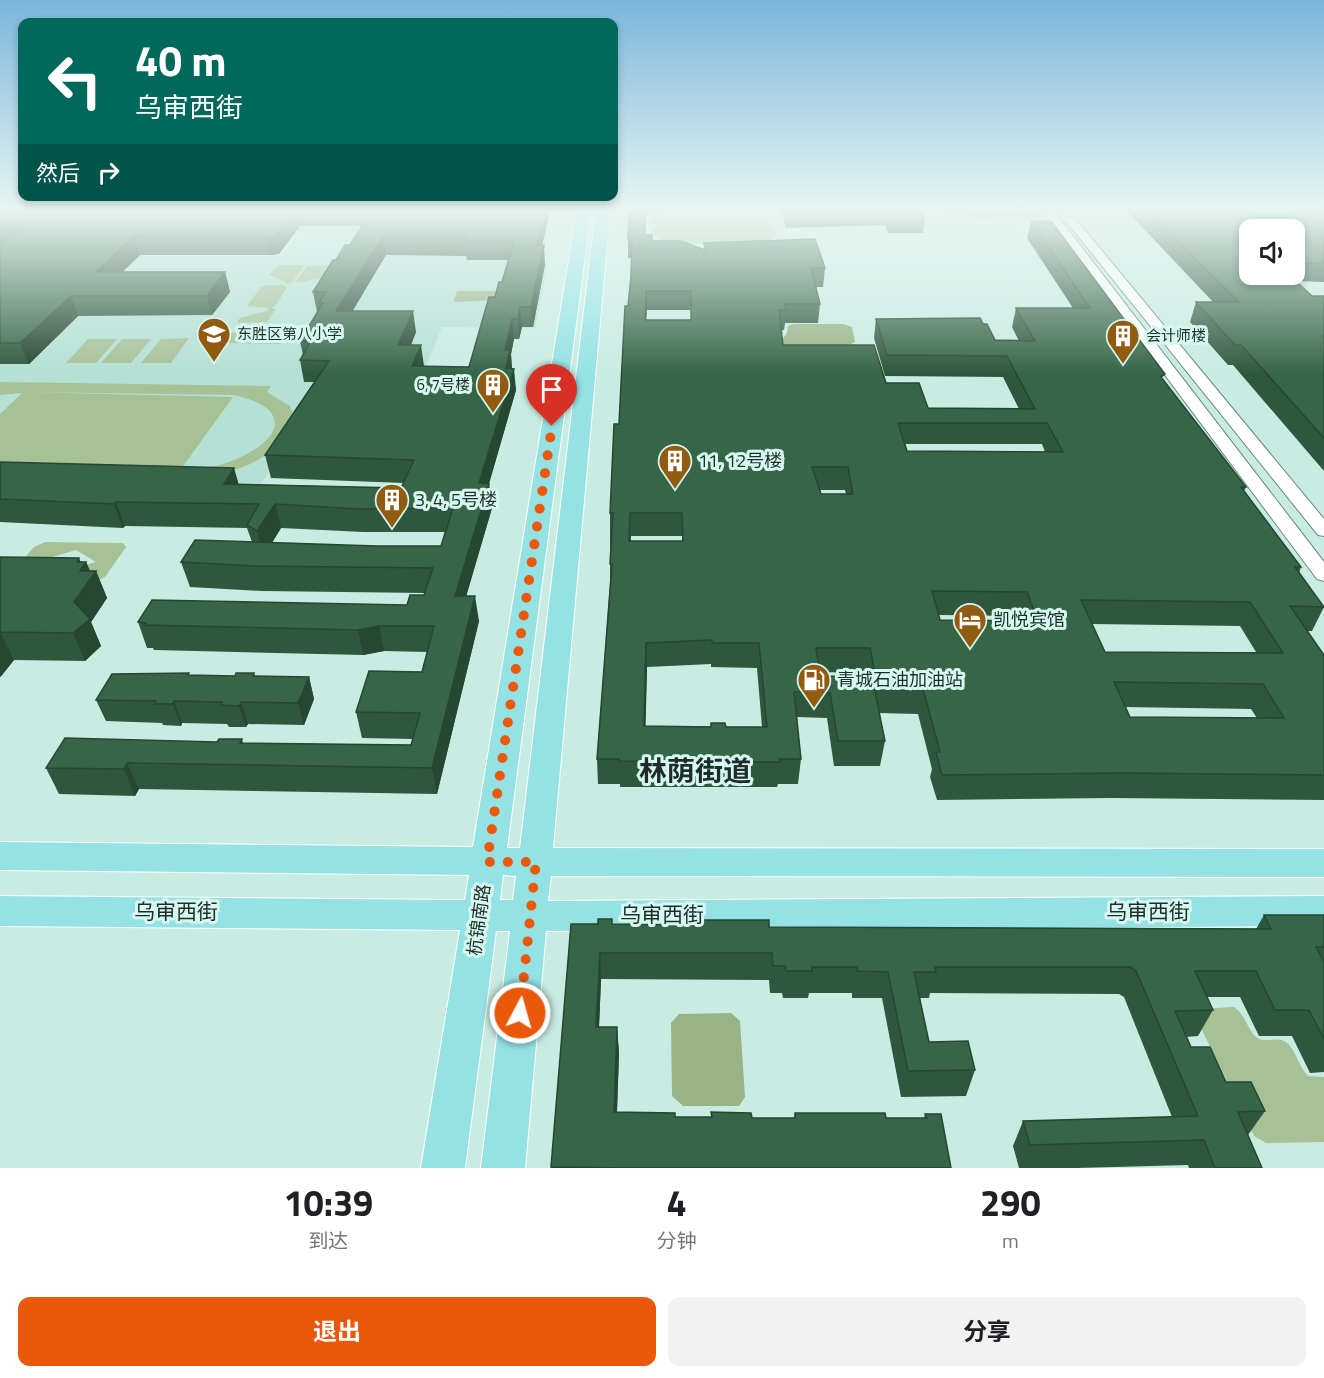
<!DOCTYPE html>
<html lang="zh">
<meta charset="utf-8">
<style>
body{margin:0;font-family:"Titillium Web","Noto Sans SC",sans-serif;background:#f2f2f2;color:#202124;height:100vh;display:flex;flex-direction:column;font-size:22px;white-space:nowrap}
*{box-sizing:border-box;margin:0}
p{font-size:20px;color:#757577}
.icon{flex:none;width:33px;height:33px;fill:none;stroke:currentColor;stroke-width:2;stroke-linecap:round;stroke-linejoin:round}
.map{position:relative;height:1168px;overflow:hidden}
.side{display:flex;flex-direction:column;background:#fff;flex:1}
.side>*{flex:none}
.guide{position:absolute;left:18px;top:18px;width:600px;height:183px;border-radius:12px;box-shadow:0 3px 9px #0003;background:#00695c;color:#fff;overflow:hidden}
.controls{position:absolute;left:1239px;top:219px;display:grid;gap:12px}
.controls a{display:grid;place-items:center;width:66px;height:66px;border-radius:12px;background:#fff;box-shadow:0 3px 9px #0003;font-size:30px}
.pin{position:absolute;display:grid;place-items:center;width:51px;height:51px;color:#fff;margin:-62px -26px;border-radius:50% 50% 50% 0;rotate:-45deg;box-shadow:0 0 6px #0007}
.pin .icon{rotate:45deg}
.me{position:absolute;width:66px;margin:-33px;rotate:6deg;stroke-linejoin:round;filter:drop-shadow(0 0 4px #0008)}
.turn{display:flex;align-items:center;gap:21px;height:126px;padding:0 18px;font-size:27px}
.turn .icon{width:78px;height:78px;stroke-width:2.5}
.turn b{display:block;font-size:42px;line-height:51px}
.then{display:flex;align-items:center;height:57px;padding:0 18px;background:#0003;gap:12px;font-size:22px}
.eta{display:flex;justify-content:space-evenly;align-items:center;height:102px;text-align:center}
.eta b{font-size:36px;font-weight:700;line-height:42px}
.button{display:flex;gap:12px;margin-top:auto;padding:12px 18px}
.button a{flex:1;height:69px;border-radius:12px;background:#ea580c;color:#fff;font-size:24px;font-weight:700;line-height:69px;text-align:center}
.button a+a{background:#f2f2f2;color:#202124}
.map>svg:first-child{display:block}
.built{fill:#b5e0d4}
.green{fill:#a7c197;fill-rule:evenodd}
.forest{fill:#98b386}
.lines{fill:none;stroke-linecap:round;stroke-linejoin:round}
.minor-casing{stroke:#68887f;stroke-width:2}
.major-casing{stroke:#fff;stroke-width:2}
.minor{fill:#fff;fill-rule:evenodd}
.major{fill:#95e2e5;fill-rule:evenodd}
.wall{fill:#2f573e;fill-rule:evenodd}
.shaded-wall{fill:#264732}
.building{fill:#376548;stroke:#264732;stroke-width:1.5;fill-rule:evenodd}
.route{stroke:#ea580c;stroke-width:10;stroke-dasharray:0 18}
.labels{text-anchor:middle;stroke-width:6;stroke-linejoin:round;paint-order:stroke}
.far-poi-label{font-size:15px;fill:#1f2c29;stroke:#d6f9ef;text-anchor:start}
.poi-label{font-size:18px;fill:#1f2c29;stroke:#d6f9ef;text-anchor:start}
.street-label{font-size:18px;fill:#1f2c29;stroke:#d6f9ef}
.near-street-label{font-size:21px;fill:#1f2c29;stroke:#d6f9ef}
.near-district-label{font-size:28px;font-weight:bold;fill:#1f2c29;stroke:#d6f9ef}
</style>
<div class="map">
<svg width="1324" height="1168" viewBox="0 0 1324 1168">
<rect width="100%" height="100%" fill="#c9ece2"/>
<path class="built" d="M471 226 549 228 541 262 548 263 535 328 442 327 419 384H322L258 489 0 484V343L105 253H145L143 256H281L297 234 292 233 297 227Z"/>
<path class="green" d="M710 217 711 220H717V217H773L774 219H766L767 224 775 228 776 235 771 239 772 243 651 244V240H660L651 232 659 224H652L651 218Z
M299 227H389L387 233H297Z
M278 265H303L304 266 292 283 285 284 286 282 269 275Z
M333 265 322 278 295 283 307 266Z
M266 285H284L287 288 275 306 271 308 276 309 267 322 237 323 240 318 267 311 269 308 247 306 261 287Z
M232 333H289L290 334 281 344 223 343Z
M189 338 171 363H141L161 339Z
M88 339H117L96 363H66Z
M122 339H151L131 363H101Z
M0 382 271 386 267 392 290 406 294 418C273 455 267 457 229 473L0 468V414L22 393 0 395ZM27 392 232 395C279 403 293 430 245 455 224 466 202 470 179 472L233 397Z
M45 542 123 543 126 547 105 577 97 581 10 575 34 547ZM76 550 96 562 58 573 39 561Z
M1234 1007C1246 1015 1247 1029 1256 1037 1265 1045 1279 1034 1288 1044 1297 1053 1299 1067 1308 1076L1324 1077V1142L1266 1143 1254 1136 1194 1014 1196 1009Z"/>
<path class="forest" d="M938 210H1039L1044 218 979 219Z
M457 291H517L514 299 456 302 454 301Z
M794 324H843L852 327 855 342 849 345H778L787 333 788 326Z
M731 1013 740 1021 745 1097 739 1106H683L672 1096 671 1023 679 1014Z"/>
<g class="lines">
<g class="minor-casing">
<path id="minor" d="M1042 210H1053L1324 562V581L1317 579Z
M1066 217H1074L1324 519V536L1318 535 1066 221Z"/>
</g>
<g class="major-casing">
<path id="major" d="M577 210H591L507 848H520L596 210H610L553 848 1324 849V877L551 876 548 901 1324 896V926L546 931 525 1168H481L510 931H496L465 1168H421L460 930 0 926V896L465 900 469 875 0 870V842L473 847ZM503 875 516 876 513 900H500Z"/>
</g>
<use href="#minor" class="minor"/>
<use href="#major" class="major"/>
</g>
<path class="wall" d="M0 210H550L542 245 545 264 533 327H522L519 339H514L511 354 512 369 516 390 489 484 492 508 466 596 479 621 437 794 139 789 135 796 59 794 46 768 217 742 242 739 243 743 411 745 413 739 362 738 356 712 422 672 427 652 384 651 363 655 154 650 153 648H147L138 622 407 605 424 595 425 593 262 591 190 587 181 562 252 542 247 528 125 526 123 528 0 522V462L239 484 401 488 404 483 271 478 265 455 314 382H304L300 360 303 355 300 341 318 312H317L313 292 336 260 350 245 362 226H300L279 254 269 255H140L122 272H225L230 292 212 315 78 316 29 364H0ZM386 255 466 256 467 260H509L502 282 495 297 469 367 424 366 411 345 416 332 352 311ZM281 528 363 532H445L441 546H377L272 543Z
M629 210H659V212H646L645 235 652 241 704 250V243L825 268 823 287H816L820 304 818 323H785L784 330H781L783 345 886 383 928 408 1019 409 1003 377 885 376 874 338 876 319 983 324 995 340 1019 341 1012 327 1016 308H1073L1027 238 1031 221 1163 380 1246 487 1244 491 1301 567 1299 573 1324 607 1312 631H1307L1324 655V800L1111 798 937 800 930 777 932 769 918 714 879 713 885 741 880 766H834L827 718 797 717 801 759 798 784H778L777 787H620V784H598L597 759 610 584V513L619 424 631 276V258H628V240ZM647 310H691V320H646ZM905 444H1042L1045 452 907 451ZM820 490H845L846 494H821ZM631 536H682V541H631ZM939 615 1020 616 1022 621 940 620ZM1092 624 1240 626 1256 652H1105ZM711 664V667L757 668 762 727 645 726 647 667ZM819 672 866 673 867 677 820 676ZM1125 707 1251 709 1257 718 1130 717Z
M781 210H923L925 215 923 233H888L885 225 786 228Z
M1127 210H1324V282L1296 281 1312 296H1324V471L1233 365H1228L1190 322 1196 302H1213L1127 211ZM1294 230V274H1250Z
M0 557 86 562 90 571H96L107 598 91 622 101 646 85 661 14 660 2 675 0 677Z
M254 673 255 676 309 677 314 699 304 725 248 724 246 727H229L227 724 182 723 181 726 163 725 162 723 106 721 96 700 190 675 235 676Z
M1264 915H1324V1072L1310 1073 1292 1036H1259L1240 997H1207L1213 1010 1198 1036 1186 1037 1191 1047 1226 1082 1265 1111 1248 1135 1262 1168H1189L1188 1165 1077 1168H1019L1013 1146 1023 1121 1172 1117 1124 997 1119 994 930 993 929 998H920L929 1042 975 1070 966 1096 901 1097 882 998H852V993H809L808 998H783L782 993H770L769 980 601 979 599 1027H617L619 1053 617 1112 675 1117H711V1112L752 1118H794L795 1113 886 1118H924L925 1114 951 1168H551L571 924 769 927 1256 929Z"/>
<path class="shaded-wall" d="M295 210H296L300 226 279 254 269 255 265 237Z
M545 210H550L538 264 537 245Z
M134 236 140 255 102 292 96 272Z
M383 237 386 255 340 332 336 311Z
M544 245 545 264 533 327 531 307Z
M225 272 230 292 212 315 207 296Z
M646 291 647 310 645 340V320Z
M71 296 78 316 29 364 20 343Z
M520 307 522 327 519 339 518 319Z
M413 311 416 332 402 366 398 345Z
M512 319 514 339 511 354 512 371 514 369 516 390 482 507 479 483 505 350Z
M421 345 424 366H412Z
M234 468 241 492 224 484Z
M489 484 492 508 459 621 455 596Z
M116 502 125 526 123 528 114 504Z
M275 504 281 528 264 555 257 531Z
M79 558 83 567 86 562 92 576 96 571 107 598 91 622 101 646 85 661 73 633 77 562Z
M475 596 479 621 437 794 432 768Z
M379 626 384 651 363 655 358 630Z
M0 632 14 660 2 675 0 677Z
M646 643 647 667 645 752 644 726Z
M309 677 314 699 304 725 298 703Z
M174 701 182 723 181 726 173 704Z
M241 702 248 724 246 727 239 706Z
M127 763 139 789 135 796 124 769Z
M600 953 601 979 598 1052 596 1027Z
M617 1027 619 1053 616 1137 614 1112Z"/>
<path class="building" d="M0 210H295L275 236 265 237 134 236 96 272H225L207 296H71L20 343H0V244L21 229 0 228Z
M372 210H545L537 245H544L531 307H520L518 319H512L505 350H510L506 368 514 369 479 483 489 484 455 596H475L432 768 127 763 124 769 46 768 65 738 217 742 219 739H242L240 743 411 745 420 713 356 712 369 671 422 672 434 626H379L358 630 144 625 146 623 138 622 152 600 407 605 410 595H424L433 568 254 566 181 562 195 540 377 546H441L453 508 358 509 275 504 257 531 247 525 259 504 116 502 114 504 0 499V462L234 468 224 484 401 488 414 460 265 455 329 361 300 360 311 341H300L323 303H319L326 292H313L333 260H336L345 245H350ZM383 237H466L465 241H514L502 282H499L495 297H489L469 367 412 366 421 345H398L413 311H336Z
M629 210H645V235H652V241H681L705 250 704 243 815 239 825 268H811L820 304H785L786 310H779L783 345H874L886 383H919L928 408 1035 409 1007 356 887 355 876 319 980 318 983 324H987L995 340 1035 341 1016 308H1090L1031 221H1051L1165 374 1161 377 1246 487H1241L1301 567H1295L1324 607 1290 606 1324 655V775L1121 773 942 775 936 752H940L923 689 878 688 870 648H816L820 676 872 677 885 741H838L830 693 794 692 801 759H779L780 762 619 761V759H597L612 564H610L613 513H610L614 424H619L625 306H628L631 276 632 240H628ZM646 291H691V320H645ZM898 423H1047L1063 452 907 451ZM812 467H848L853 494H821ZM630 513H682L683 541H629ZM932 591 1027 592 1038 621 940 620ZM1081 600 1250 602 1283 653 1105 652ZM712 640V643H759L767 727H726L725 723H711V727L644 726 646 643ZM1114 682 1263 684 1284 718 1130 717Z
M888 210H923L925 215H891Z
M1147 210H1324V263H1294V230H1250V274H1288L1312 296H1324V336H1323L1324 337V438L1241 345H1235L1196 302H1239Z
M0 557 79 558 77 562H86L80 571H96L74 602 90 619 73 633 0 632Z
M189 673 188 675 235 676 236 673H254L253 676 309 677 298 703 241 702 239 706 221 705 222 702 174 701 173 704H155L156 701 96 700 112 674Z
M1264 915H1324V947H1316L1324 962V1039L1309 1010H1275L1256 971H1195L1213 1010 1175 1011 1191 1047H1210L1226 1082H1251L1265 1111 1238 1112 1262 1168H1215L1204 1140 1030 1145 1023 1121 1198 1116 1136 971 1131 967H935L936 972H914L929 1042 968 1041 975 1070 908 1071 888 972 857 971V967H812V971H786L785 966H773L772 953H600L596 1027H617L614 1112 675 1113V1117H712L711 1112 751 1113 752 1118H795V1113H885L886 1118H927L925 1114H941L951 1168H629L551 1167 571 924H598V919H612V924L695 925V920H769V927L1271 929Z"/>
<linearGradient id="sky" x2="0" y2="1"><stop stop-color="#7bb5dc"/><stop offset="0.56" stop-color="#e7f6f2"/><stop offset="1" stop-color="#e7f6f2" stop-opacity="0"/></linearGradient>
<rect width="1324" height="374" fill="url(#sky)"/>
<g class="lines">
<path class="route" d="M520 1013 536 862H487L552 426"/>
</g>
<defs>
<g id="school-pin" transform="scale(1.725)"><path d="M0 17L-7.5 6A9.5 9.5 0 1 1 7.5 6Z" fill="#915b11" stroke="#d6f9ef"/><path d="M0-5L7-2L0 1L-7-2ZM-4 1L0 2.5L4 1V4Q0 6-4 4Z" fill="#fff"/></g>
<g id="building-pin" transform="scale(1.725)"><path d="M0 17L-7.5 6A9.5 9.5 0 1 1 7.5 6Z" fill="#915b11" stroke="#d6f9ef"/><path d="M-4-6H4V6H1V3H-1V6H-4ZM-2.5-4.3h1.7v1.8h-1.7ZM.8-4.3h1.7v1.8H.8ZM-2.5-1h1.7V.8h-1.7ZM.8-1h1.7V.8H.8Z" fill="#fff"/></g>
<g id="hotel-pin" transform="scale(1.725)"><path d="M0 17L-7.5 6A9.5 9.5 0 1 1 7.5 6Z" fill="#915b11" stroke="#d6f9ef"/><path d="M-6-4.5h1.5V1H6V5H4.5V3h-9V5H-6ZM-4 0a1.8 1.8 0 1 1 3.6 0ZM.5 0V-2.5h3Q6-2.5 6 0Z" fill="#fff"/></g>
<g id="fuel-pin" transform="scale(1.725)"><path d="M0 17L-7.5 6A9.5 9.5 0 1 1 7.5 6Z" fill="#915b11" stroke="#d6f9ef"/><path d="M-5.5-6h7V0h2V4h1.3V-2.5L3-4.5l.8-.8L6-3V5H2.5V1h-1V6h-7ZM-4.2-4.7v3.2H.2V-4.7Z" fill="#fff"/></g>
</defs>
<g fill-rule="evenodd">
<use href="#school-pin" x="214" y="334"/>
<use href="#building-pin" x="1123" y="336"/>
<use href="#building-pin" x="493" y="385"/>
<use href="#building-pin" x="675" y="461"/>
<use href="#building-pin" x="392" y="500"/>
<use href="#hotel-pin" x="970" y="620"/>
<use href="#fuel-pin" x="814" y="680"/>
</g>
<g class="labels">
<g class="far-poi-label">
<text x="237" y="339">东胜区第八小学</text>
<text x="1146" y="341">会计师楼</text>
<text x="470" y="390" text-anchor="end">6, 7号楼</text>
</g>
<g class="poi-label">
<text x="698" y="467">11, 12号楼</text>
<text x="415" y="506">3, 4, 5号楼</text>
<text x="993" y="626">凯悦宾馆</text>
<text x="837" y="686">青城石油加油站</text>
</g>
<g class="street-label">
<text transform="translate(479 920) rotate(-82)" y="6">杭锦南路</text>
</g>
<g class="near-street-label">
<text x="176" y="919">乌审西街</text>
<text x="1148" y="919">乌审西街</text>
<text x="662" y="922">乌审西街</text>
</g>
<g class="near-district-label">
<text x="695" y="781">林荫街道</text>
</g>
</g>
</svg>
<div class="controls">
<a><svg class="icon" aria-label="sound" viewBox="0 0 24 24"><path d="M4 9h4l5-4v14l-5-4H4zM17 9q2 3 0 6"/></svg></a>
</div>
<div class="pin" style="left:552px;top:426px;background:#d93025"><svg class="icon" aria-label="arrive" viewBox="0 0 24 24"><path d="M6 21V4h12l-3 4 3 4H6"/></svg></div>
<svg class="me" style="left:520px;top:1013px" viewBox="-20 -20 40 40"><circle r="17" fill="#ea580c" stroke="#fff" stroke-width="3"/><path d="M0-11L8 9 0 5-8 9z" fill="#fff"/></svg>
<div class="guide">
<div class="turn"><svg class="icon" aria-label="left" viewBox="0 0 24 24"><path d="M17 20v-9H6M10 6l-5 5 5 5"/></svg><div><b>40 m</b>乌审西街</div></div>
<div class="then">然后<svg class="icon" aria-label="right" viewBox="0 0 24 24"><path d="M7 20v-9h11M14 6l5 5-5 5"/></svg></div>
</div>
</div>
<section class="side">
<div class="eta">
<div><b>10:39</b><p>到达</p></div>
<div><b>4</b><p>分钟</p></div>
<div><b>290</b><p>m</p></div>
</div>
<div class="button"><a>退出</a><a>分享</a></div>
</section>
